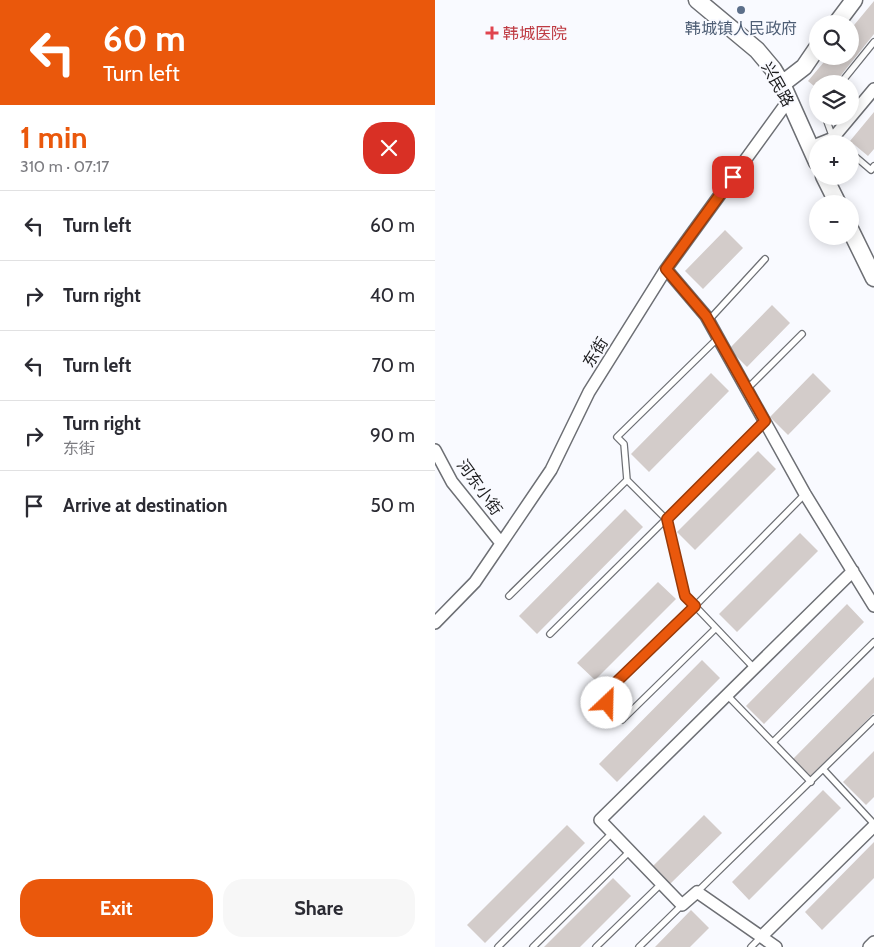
<!DOCTYPE html>
<meta charset="utf-8">
<style>
body{margin:0;font-family:Cabin,"Noto Sans SC",sans-serif;background:#f7f7f7;color:#2b2b33;height:100vh;display:flex;flex-direction:column;font-size:19px;white-space:nowrap}
*{box-sizing:border-box;margin:0}
p{font-size:16px;color:#7c7c81}
.icon{flex:none;width:28px;height:28px;fill:none;stroke:currentColor;stroke-width:2;stroke-linecap:round;stroke-linejoin:round}
.map{position:relative;flex:1;overflow:hidden}
.drawer{display:flex;flex-direction:column;background:#fff;width:435px}
.drawer>*{flex:none}
.banner{background:#ea580c;color:#fff;overflow:hidden}
.controls{position:absolute;left:374px;top:15px;display:grid;gap:10px}
.controls a{display:grid;place-items:center;width:50px;height:50px;border-radius:50%;background:#fff;box-shadow:0 2px 12px #0003;font-size:25px}
.pin{position:absolute;display:grid;place-items:center;width:42px;height:42px;color:#fff;margin:-21px;border-radius:10px;box-shadow:0 2px 8px #0006}
.me{position:absolute;width:55px;margin:-28px;rotate:24deg;stroke-linejoin:round;filter:drop-shadow(0 0 4px #0008)}
.turn{display:flex;align-items:center;gap:18px;height:105px;padding:0 20px;font-size:22px}
.turn .icon{width:65px;height:65px;stroke-width:2.5}
.turn b{display:block;font-size:35px;line-height:42px}
.round{display:grid;place-items:center;flex:none;width:52px;height:52px;border-radius:20px;background:#f7f7f7}
.summary{display:flex;align-items:center;justify-content:space-between;height:85px;padding:0 20px}
h1{font-size:30px;font-weight:700;line-height:38px;color:#ea580c}
.action{display:flex;gap:10px;margin-top:auto;padding:10px 20px}
.action a{flex:1;height:58px;border-radius:20px;background:#ea580c;color:#fff;font-size:20px;font-weight:700;line-height:58px;text-align:center}
.action a+a{background:#f7f7f7;color:#2b2b33}
ul{padding:0;list-style:none}
li{display:flex;align-items:center;gap:15px;height:70px;padding:0 20px;border-top:1px solid #e1e1e2}
li div{flex:1}
li b{display:block;font-size:19px}
li em{font-style:normal}
main{display:flex;flex:1;min-height:0}
.map>svg:first-child{display:block}
.building{fill:#d3ccca}
.lines{fill:none;stroke-linecap:round;stroke-linejoin:round}
.lane-casing{stroke:#6d6f74;stroke-width:8}
.street-casing{stroke:#6d6f74;stroke-width:14}
.secondary-casing{stroke:#6d6f74;stroke-width:19}
.lane{stroke:#fff;stroke-width:5.5}
.street{stroke:#fff;stroke-width:11}
.secondary{stroke:#fff;stroke-width:16}
.route-casing{stroke:#983908;stroke-width:12}
.route{stroke:#ea580c;stroke-width:9}
.service-dot{fill:#5c6f8a;stroke:#f9faff;stroke-width:2}
.health-dot{fill:#e0444e;stroke:#f9faff;stroke-width:2}
.labels{text-anchor:middle;stroke-width:4;stroke-linejoin:round;paint-order:stroke}
.service-label{font-size:16px;fill:#4e5e75;stroke:#f9faff}
.health-label{font-size:16px;fill:#be3a42;stroke:#f9faff;text-anchor:start}
.street-label{font-size:16px;fill:#1c1c1e;stroke:#f9faff}
</style>
<main>
<section class="drawer">
<div class="banner">
<div class="turn"><svg class="icon" aria-label="left" viewBox="0 0 24 24"><path d="M17 20v-9H6M10 6l-5 5 5 5"/></svg><div><b>60 m</b>Turn left</div></div>
</div>
<div class="summary"><div><h1>1 min</h1><p>310 m · 07:17</p></div><a class="round" style="background:#d93025;color:#fff"><svg class="icon" aria-label="close" viewBox="0 0 24 24"><path d="M6 6l12 12M18 6L6 18"/></svg></a></div>
<ul>
<li><svg class="icon" aria-label="left" viewBox="0 0 24 24"><path d="M17 20v-9H6M10 6l-5 5 5 5"/></svg><div><b>Turn left</b></div><em>60 m</em></li>
<li><svg class="icon" aria-label="right" viewBox="0 0 24 24"><path d="M7 20v-9h11M14 6l5 5-5 5"/></svg><div><b>Turn right</b></div><em>40 m</em></li>
<li><svg class="icon" aria-label="left" viewBox="0 0 24 24"><path d="M17 20v-9H6M10 6l-5 5 5 5"/></svg><div><b>Turn left</b></div><em>70 m</em></li>
<li><svg class="icon" aria-label="right" viewBox="0 0 24 24"><path d="M7 20v-9h11M14 6l5 5-5 5"/></svg><div><b>Turn right</b><p>东街</p></div><em>90 m</em></li>
<li><svg class="icon" aria-label="arrive" viewBox="0 0 24 24"><path d="M6 21V4h12l-3 4 3 4H6"/></svg><div><b>Arrive at destination</b></div><em>50 m</em></li>
</ul>
<div class="action"><a>Exit</a><a>Share</a></div>
</section>
<div class="map">
<svg width="439" height="947" viewBox="0 0 439 947">
<rect width="100%" height="100%" fill="#f9faff"/>
<path class="building" d="M439 1V34L399 84H382V92L377 88 379 86 373 81 394 56H415V30Z
M439 112V149L433 156 415 141Z
M290 230 308 248 268 289 250 271Z
M337 305 355 323 312 367 294 349Z
M276 373 294 391 214 472 196 454Z
M378 373 396 391 353 435 335 417Z
M323 451 341 469 260 550 242 532Z
M190 509 208 527 102 634 84 616Z
M365 533 383 551 302 632 284 614Z
M223 582 241 599 160 680 142 663Z
M412 604 429 622 329 724 311 706Z
M267 660 285 678 182 782 164 764Z
M439 677V713L376 777 358 759Z
M439 751V797L431 805 408 782Z
M388 790 406 808 314 900 297 882Z
M269 815 287 833 235 884 217 867Z
M132 825 150 843 50 943 32 925Z
M439 842V878L387 930 370 912Z
M178 878 196 896 145 947H109Z
M256 910 274 928 255 947H220Z"/>
<g class="lines">
<g class="lane-casing">
<path id="lane" d="M405 84 439 42
M390 116 398 138 405 144
M415 152 436 170 439 166
M273 321 330 259
M283 338 182 437 189 444 192 480 231 519 251 596 260 606 370 494
M312 389 367 334
M74 596 192 480
M281 628 260 606 172 691C172 707 175 710 187 720L281 628 319 668
M115 634 330 421
M292 695 376 782
M338 742 439 642
M389 770 439 824
M262 892 439 719
M63 947 177 833
M98 947 195 851
M161 947 226 884
M204 947 247 905
M316 947 327 936"/>
</g>
<g class="street-casing">
<path id="street" d="M383 144 398 138 439 89
M231 269 271 316 370 494 439 606
M0 450 17 482 66 543
M0 623 40 582 116 470 154 392 231 269 353 101
M327 936 439 826
M341 947 262 892 247 905 165 820 418 571
M434 947 439 942"/>
</g>
<g class="secondary-casing">
<path id="secondary" d="M262 0 322 50 338 69 347 84 382 162
M401 24 419 0
M347 84 369 67 382 48
M389 176 403 204
M415 229 439 278"/>
</g>
<use href="#lane" class="lane"/>
<use href="#street" class="street"/>
<use href="#secondary" class="secondary"/>
</g>
<g class="lines">
<g class="route-casing">
<path id="route" d="M172 703V691L260 606 250 596 232 519 330 421 271 316 231 269 298 177"/>
</g>
<use href="#route" class="route"/>
</g>
<circle class="service-dot" cx="306" cy="10" r="5"/>
<path class="health-dot" d="M54.5 25.5h5v5h5v5h-5v5h-5v-5h-5v-5h5z"/>
<g class="labels">
<g class="service-label">
<text x="306" y="34">韩城镇人民政府</text>
</g>
<g class="health-label">
<text x="68" y="39">韩城医院</text>
</g>
<g class="street-label">
<text transform="translate(343 84) rotate(61)" y="6">兴民路</text>
<text transform="translate(160 352) rotate(-58)" y="6">东街</text>
<text transform="translate(45 487) rotate(54)" y="6">河东小街</text>
</g>
</g>
</svg>
<div class="controls">
<a><svg class="icon" aria-label="search" viewBox="0 0 24 24"><circle cx="10" cy="10" r="6"/><path d="M15 15l6 6"/></svg></a>
<a><svg class="icon" aria-label="layers" viewBox="0 0 24 24"><path d="M12 4l9 5-9 5-9-5zM3 14l9 5 9-5"/></svg></a>
<a>+</a>
<a>−</a>
</div>
<div class="pin" style="left:298px;top:177px;background:#d93025"><svg class="icon" aria-label="arrive" viewBox="0 0 24 24"><path d="M6 21V4h12l-3 4 3 4H6"/></svg></div>
<svg class="me" style="left:172px;top:703px" viewBox="-20 -20 40 40"><circle r="19" fill="#fff"/><path d="M0-13L10 11 0 6-10 11z" fill="#ea580c"/></svg>
</div>
</main>
